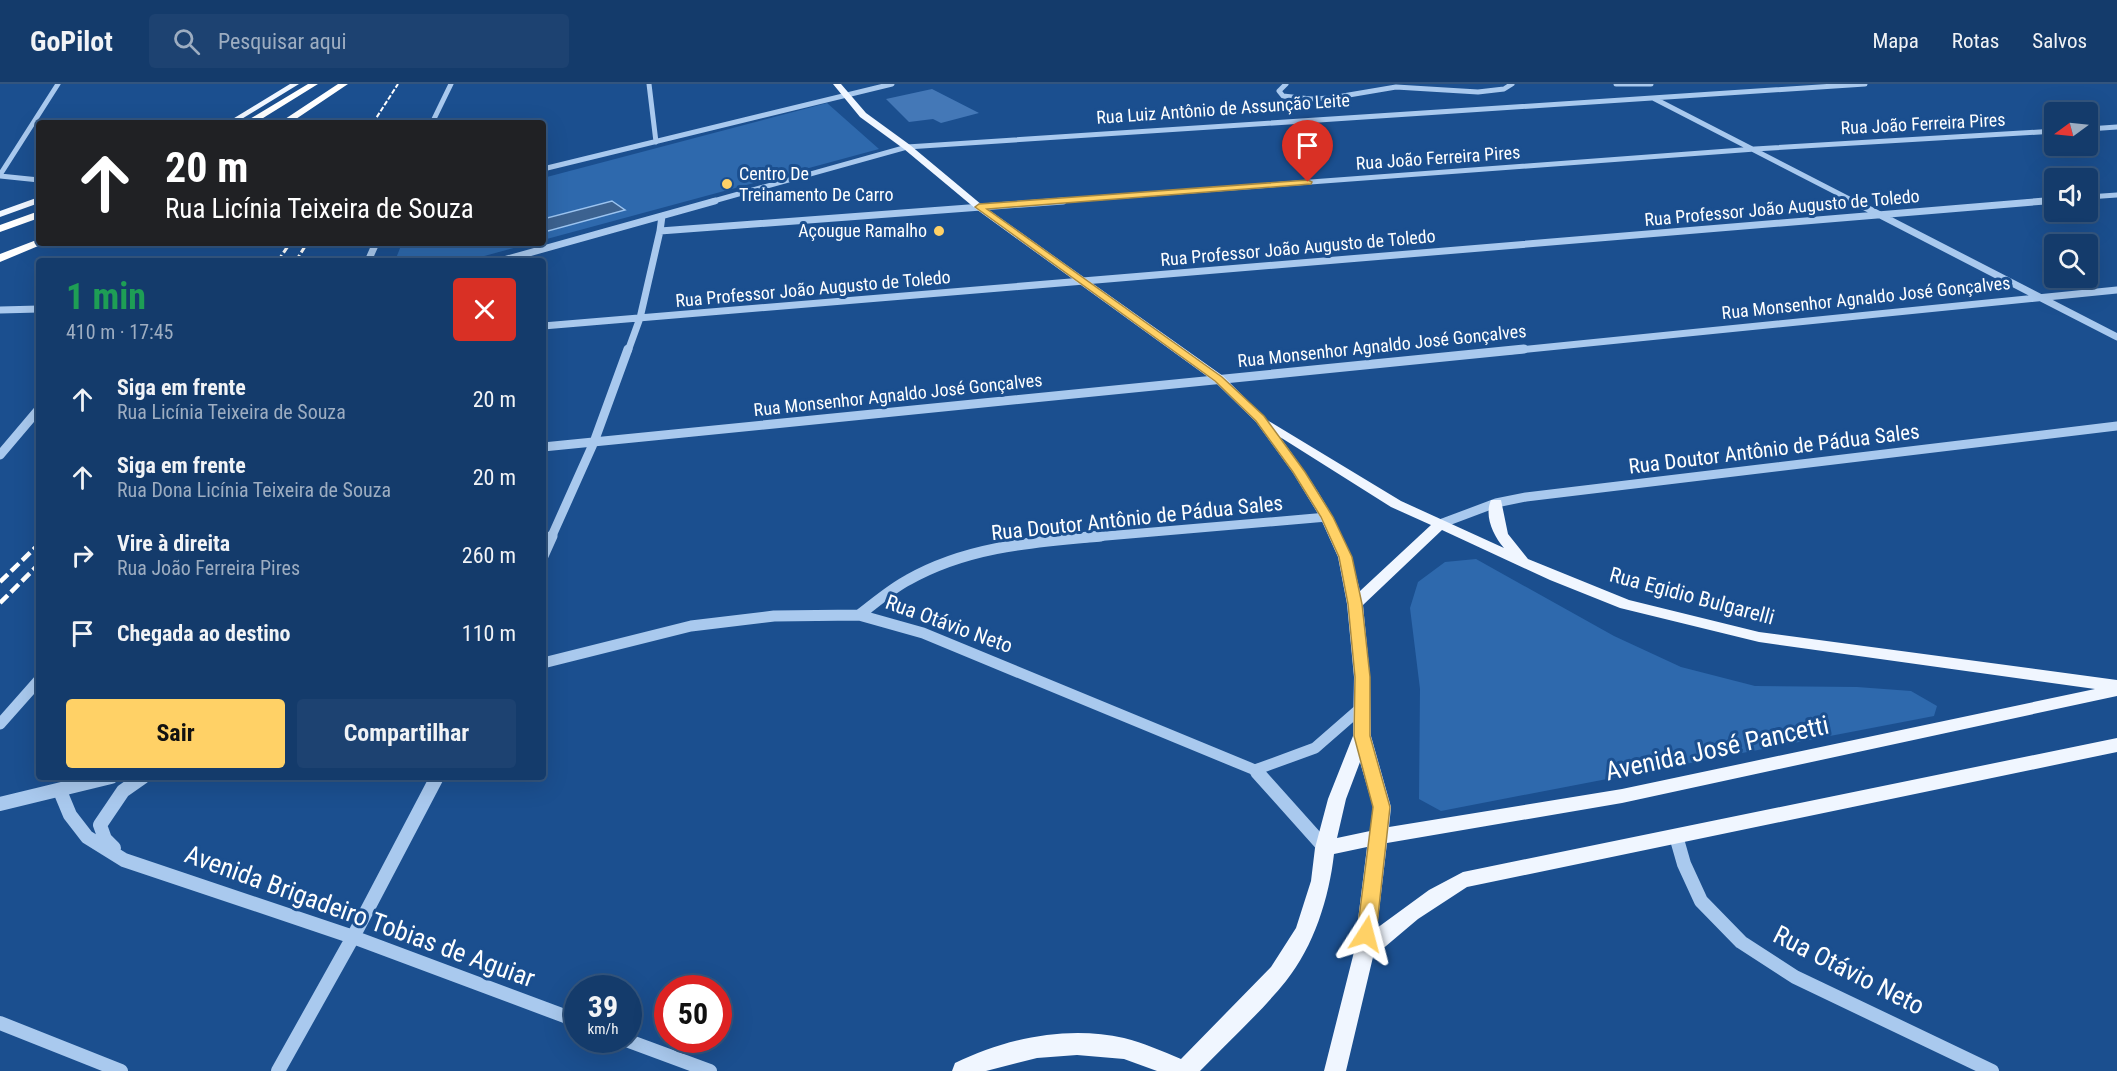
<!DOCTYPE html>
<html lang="pt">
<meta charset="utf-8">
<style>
body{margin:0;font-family:"Roboto Condensed",sans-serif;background:#1d4271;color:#f1f3f6;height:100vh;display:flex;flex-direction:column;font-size:22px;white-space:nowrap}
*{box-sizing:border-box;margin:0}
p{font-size:20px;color:#9dadc1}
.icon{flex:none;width:33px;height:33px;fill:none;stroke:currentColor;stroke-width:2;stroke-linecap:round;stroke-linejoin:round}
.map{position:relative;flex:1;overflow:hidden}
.panel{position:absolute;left:36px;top:174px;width:510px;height:522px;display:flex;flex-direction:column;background:#143b6b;border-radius:6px;box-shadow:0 6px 24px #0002,0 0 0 2px #33557e}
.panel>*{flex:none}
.hud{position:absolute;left:36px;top:36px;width:510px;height:126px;border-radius:6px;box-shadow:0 6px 24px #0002,0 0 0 2px #33557e;background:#202124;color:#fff;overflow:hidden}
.needle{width:39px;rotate:255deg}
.controls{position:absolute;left:2044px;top:18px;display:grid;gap:12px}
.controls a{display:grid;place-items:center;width:54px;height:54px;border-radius:6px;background:#143b6b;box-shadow:0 6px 24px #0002,0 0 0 2px #33557e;font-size:30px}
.speed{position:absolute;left:564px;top:891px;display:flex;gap:12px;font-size:30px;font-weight:700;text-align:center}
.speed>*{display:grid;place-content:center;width:78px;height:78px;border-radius:50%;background:#143b6b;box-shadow:0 6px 24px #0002,0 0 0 2px #33557e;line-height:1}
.speed small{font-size:15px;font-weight:400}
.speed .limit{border:9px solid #d22;background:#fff;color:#111}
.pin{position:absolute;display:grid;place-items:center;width:51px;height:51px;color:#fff;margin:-62px -26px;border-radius:50% 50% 50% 0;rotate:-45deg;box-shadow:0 0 6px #0007}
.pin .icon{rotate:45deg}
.me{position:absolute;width:66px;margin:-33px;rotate:9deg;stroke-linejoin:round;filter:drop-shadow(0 0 4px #0008)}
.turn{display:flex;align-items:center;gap:21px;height:126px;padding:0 30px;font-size:27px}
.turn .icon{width:78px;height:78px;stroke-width:2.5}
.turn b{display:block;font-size:42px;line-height:51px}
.round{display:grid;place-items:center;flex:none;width:63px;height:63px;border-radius:6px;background:#1d4271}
.overview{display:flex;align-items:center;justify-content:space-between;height:102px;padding:0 30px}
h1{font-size:36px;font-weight:700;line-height:45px;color:#1e9e55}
.primary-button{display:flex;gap:12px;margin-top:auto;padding:12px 30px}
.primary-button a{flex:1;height:69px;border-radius:6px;background:#ffd166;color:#111;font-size:24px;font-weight:700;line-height:69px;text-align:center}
.primary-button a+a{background:#1d4271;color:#f1f3f6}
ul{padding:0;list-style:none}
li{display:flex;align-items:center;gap:18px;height:78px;padding:0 30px}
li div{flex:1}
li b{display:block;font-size:22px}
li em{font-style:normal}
header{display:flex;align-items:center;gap:36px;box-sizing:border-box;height:84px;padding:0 30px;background:#143b6b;border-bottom:2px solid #33557e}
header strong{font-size:28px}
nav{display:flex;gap:33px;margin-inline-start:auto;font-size:21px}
.search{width:420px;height:54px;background:#1d4271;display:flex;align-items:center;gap:15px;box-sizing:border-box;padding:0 21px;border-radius:6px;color:#9dadc1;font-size:22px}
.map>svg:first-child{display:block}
.green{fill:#2e69ad}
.water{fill:#3c6290;stroke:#9cc4f0;stroke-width:1.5}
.building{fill:#4478b7}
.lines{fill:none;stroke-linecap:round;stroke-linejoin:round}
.minor-far4{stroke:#a9c9ee;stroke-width:5}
.minor-far3{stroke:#a9c9ee;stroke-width:7}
.minor-far2{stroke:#a9c9ee;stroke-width:9}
.minor-far1{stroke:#a9c9ee;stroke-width:11}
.minor{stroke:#a9c9ee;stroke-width:14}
.major{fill:#f0f6ff;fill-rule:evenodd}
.highway{fill:#fff;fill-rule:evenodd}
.rail-far2{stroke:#fff;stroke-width:2;stroke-dasharray:5 2;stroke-linecap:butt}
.rail-far1{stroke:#fff;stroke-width:3;stroke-dasharray:7 3;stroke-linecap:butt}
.rail{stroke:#fff;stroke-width:4.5;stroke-dasharray:11 4.5;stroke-linecap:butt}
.route{fill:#ffd166;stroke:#a68842;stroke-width:1.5}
.poi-dot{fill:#ffd166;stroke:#1b4f8f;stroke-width:2}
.labels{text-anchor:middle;stroke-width:6;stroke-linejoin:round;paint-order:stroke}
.far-street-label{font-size:18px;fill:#fff;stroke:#1b4f8f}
.far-poi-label{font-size:18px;fill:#fff;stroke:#1b4f8f;text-anchor:start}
.street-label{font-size:21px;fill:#fff;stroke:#1b4f8f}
.near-street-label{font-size:26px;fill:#fff;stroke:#1b4f8f}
</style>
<header>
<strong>GoPilot</strong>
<div class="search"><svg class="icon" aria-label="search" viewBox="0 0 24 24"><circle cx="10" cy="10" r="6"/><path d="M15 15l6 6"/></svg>Pesquisar aqui</div>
<nav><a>Mapa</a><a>Rotas</a><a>Salvos</a></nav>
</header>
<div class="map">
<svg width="2117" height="987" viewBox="0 0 2117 987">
<rect width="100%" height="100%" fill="#1b4f8f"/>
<path class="green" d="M827 19 879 65 543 156V94Z
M402 159H532L466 177H395Z
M1476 475 1614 552 1681 583 1755 602 1857 603 1911 607 1937 622 1934 632 1441 727 1419 715 1420 605 1410 524 1418 498 1445 478Z"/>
<path class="water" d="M612 117 625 126 548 147 543 143V135Z"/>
<path class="building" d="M932 5 979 29 941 39 933 35 909 38 886 15Z"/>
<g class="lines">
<path class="minor-far4" d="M649 0 656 58
M1286 0 1279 7 1283 12 1311 15 1331 14 1396 3 1478 8 1504 5 1512 0
M1616 0H1651
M1653 14 1855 118
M432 39 451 0
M2088 45 2117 43
M543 85 892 0
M0 91 58 0
M0 92 39 96
M2088 113 2117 111
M710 118 907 63 1865 0
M1043 118 1755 65 2055 47
M2027 118 2055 116"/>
<path class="minor-far3" d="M1853 117 2117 253
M662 132 660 147 1063 117
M368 177 376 159
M500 177 715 117
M0 226 39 225
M543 242 2045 117
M628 267 640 234 660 147
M1509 267 2117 206"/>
<path class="minor-far2" d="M543 363 1524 265
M0 371 39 325
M1440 440 1496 419 1526 413 2117 342
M551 454 594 358 628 265
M1083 454 1327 433"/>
<path class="minor-far1" d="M543 472 552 452
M859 531C875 519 891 505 908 496 968 462 1034 458 1101 452
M543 579 691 542 774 532 859 531 923 549 1255 686 1258 690
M0 640 39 596
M1255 686 1315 664 1362 623"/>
<path class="minor" d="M1257 688 1325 764
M60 707 70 731 87 753 124 776 353 853 578 937
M0 720 111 693
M1676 752 1684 780 1701 817 1741 858 1795 893 1992 987
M114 764 105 755 100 741 123 707 143 693
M0 939 121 987
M626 956 710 987
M278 987 353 853 437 693"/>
<path class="major" d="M290 0H299L235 39H226Z
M833 0H841L866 29 910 61 982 121 1223 292 1267 336 1401 417 1504 464C1493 451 1484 432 1491 416H1501L1508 450 1528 475 1629 516 1759 548 2117 596V612L1622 719 1387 759 1377 844 1429 806 1463 788 2117 654V668L1467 803 1418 835 1373 873 1346 987H1324L1354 868 1367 763 1334 770C1329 814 1314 862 1286 897 1260 929 1228 958 1200 987H1157L1124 975 1077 971 1037 974 986 987H952L955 979C1006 954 1068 941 1124 954 1144 959 1162 967 1181 975L1271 883 1296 844 1311 797 1315 764 1328 715 1353 652 1354 593 1347 520 1338 473 1320 433 1293 389 1256 338 1215 298 976 125 904 65 860 33ZM1280 353 1391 423 1431 441 1360 507C1346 444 1317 404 1280 353ZM1442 446 1550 496 1620 524 1759 558 2095 605 1622 705 1389 743 1391 723 1371 652 1370 593 1363 521ZM1360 678 1373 723 1370 747 1337 754 1346 715Z
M39 113V119L0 133V127Z"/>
<path class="highway" d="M308 0H318L255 39H243Z
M338 0H348L290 39H279Z
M39 127V134L0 148V141Z
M39 155V159L43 160 0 178V170Z"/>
<path class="rail-far2" d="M373 39 398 0"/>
<path class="rail-far1" d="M278 177 290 159
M296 177 307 159"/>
<path class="rail" d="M0 498 39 460
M0 519 39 480"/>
</g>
<path class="route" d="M1308 96 1312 98 1311 100 987 125 1222 293 1264 332 1305 388 1333 433 1352 473 1362 520 1370 593V652L1390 723 1376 850 1373 855 1366 858 1360 855 1357 850 1373 723 1354 652 1355 593 1348 520 1339 473 1321 433 1293 388 1256 337 1215 297 975 123 979 120Z"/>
<g class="poi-dot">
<circle cx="727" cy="100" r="6"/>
<circle cx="939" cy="147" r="6"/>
</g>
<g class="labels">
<g class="far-street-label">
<text transform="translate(1223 25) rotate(-4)" y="6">Rua Luiz Antônio de Assunção Leite</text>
<text transform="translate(1923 40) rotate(-3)" y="6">Rua João Ferreira Pires</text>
<text transform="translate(1438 74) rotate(-4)" y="6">Rua João Ferreira Pires</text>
<text transform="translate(1782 124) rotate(-5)" y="6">Rua Professor João Augusto de Toledo</text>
<text transform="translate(1298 164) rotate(-5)" y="6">Rua Professor João Augusto de Toledo</text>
<text transform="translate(813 205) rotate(-5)" y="6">Rua Professor João Augusto de Toledo</text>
<text transform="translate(1866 214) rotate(-6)" y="6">Rua Monsenhor Agnaldo José Gonçalves</text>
<text transform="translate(1382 262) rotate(-6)" y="6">Rua Monsenhor Agnaldo José Gonçalves</text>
<text transform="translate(898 311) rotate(-6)" y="6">Rua Monsenhor Agnaldo José Gonçalves</text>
</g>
<g class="far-poi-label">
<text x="739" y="96">Centro De<tspan x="739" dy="21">Treinamento De Carro</tspan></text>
<text x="927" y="153" text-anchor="end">Açougue Ramalho</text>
</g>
<g class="street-label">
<text transform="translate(1774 365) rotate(-7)" y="7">Rua Doutor Antônio de Pádua Sales</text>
<text transform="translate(1137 434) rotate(-6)" y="7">Rua Doutor Antônio de Pádua Sales</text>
<text transform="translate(1692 512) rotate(15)" y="7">Rua Egidio Bulgarelli</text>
<text transform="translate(949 540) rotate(20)" y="7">Rua Otávio Neto</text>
</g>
<g class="near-street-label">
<text transform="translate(1717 664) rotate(-12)" y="9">Avenida José Pancetti</text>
<text transform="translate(360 832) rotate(20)" y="9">Avenida Brigadeiro Tobias de Aguiar</text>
<text transform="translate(1849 886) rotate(27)" y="9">Rua Otávio Neto</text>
</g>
</g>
</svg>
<div class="controls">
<a><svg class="needle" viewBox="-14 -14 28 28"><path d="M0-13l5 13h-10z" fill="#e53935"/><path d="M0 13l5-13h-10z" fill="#9dadc1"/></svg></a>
<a><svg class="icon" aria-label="sound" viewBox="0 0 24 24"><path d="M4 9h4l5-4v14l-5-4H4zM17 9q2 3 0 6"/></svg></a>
<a><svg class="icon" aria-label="search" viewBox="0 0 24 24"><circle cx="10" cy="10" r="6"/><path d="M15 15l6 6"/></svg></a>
</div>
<div class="speed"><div>39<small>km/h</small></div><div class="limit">50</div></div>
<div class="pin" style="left:1308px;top:98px;background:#d93025"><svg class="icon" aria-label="arrive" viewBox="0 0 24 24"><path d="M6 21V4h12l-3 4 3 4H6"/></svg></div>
<svg class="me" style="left:1366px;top:850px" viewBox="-20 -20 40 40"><path d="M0-17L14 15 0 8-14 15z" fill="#ffd166" stroke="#fff" stroke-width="4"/></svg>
<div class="hud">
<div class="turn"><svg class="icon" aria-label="ahead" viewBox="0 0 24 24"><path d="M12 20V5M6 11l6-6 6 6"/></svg><div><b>20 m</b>Rua Licínia Teixeira de Souza</div></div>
</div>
<section class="panel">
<div class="overview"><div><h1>1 min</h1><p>410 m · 17:45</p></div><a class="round" style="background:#d93025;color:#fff"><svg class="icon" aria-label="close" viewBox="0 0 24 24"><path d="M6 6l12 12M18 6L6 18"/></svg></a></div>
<ul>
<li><svg class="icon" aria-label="ahead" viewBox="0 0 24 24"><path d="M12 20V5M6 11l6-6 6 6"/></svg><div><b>Siga em frente</b><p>Rua Licínia Teixeira de Souza</p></div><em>20 m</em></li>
<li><svg class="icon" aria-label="ahead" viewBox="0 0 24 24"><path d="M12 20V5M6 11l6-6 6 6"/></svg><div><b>Siga em frente</b><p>Rua Dona Licínia Teixeira de Souza</p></div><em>20 m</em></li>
<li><svg class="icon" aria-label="right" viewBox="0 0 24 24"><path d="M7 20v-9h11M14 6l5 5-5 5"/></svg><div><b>Vire à direita</b><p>Rua João Ferreira Pires</p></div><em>260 m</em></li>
<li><svg class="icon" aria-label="arrive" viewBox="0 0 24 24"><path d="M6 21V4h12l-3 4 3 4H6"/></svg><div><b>Chegada ao destino</b></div><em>110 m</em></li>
</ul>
<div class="primary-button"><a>Sair</a><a>Compartilhar</a></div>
</section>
</div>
